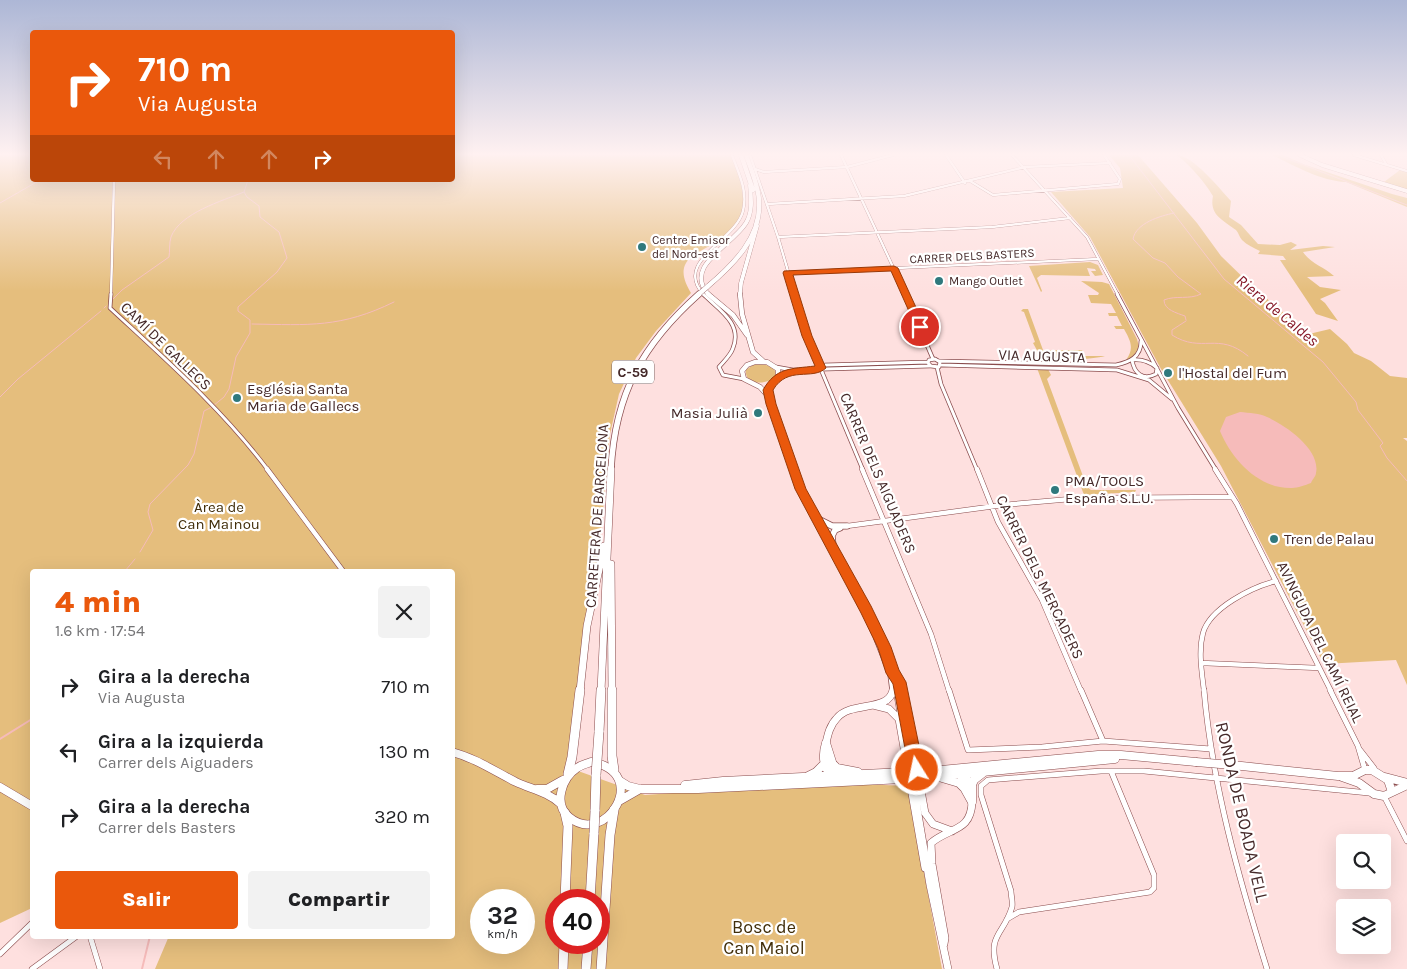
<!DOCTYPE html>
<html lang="es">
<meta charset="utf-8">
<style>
body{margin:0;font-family:Karla,sans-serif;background:#f2f2f2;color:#202124;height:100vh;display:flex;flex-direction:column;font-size:19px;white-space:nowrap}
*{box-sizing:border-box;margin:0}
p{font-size:16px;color:#757577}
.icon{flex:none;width:28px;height:28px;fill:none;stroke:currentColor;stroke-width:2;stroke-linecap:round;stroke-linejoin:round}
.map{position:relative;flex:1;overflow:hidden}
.panel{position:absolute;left:30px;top:569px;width:425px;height:370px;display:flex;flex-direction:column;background:#fff;border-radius:5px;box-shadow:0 5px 20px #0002}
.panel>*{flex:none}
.guide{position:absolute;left:30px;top:30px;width:425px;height:152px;border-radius:5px;box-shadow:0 5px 20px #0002;background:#ea580c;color:#fff;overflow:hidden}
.controls{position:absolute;left:1336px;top:834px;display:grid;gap:10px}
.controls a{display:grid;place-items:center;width:55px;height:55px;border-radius:5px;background:#fff;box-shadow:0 5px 20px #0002;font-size:25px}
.speed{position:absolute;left:470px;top:889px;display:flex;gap:10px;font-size:25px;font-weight:700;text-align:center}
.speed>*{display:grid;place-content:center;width:65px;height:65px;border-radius:50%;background:#fff;box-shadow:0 5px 20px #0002;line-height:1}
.speed small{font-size:12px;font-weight:400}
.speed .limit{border:8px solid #d22;background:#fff;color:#111}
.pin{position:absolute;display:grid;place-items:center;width:42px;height:42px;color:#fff;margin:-21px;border:2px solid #fff;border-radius:50%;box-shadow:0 1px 5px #0007}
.me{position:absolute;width:55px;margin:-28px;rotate:350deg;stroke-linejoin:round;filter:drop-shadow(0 0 4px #0008)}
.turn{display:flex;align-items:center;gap:18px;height:105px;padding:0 25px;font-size:22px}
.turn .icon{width:65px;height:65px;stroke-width:2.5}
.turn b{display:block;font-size:35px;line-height:42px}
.lanes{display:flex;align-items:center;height:48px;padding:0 25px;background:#0003;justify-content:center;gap:25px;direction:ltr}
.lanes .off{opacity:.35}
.round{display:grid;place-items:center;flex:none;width:52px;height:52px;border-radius:5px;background:#f2f2f2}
.summary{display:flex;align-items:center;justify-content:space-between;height:85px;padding:0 25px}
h1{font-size:30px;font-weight:800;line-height:38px;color:#ea580c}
.cta{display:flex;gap:10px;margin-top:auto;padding:10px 25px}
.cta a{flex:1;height:58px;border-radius:5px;background:#ea580c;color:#fff;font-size:20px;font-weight:800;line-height:58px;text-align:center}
.cta a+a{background:#f2f2f2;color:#202124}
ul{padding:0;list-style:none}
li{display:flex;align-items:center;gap:15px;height:65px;padding:0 25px}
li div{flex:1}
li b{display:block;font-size:19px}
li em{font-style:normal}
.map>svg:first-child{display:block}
.green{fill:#e5be7d;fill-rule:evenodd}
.water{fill:#f6bbba}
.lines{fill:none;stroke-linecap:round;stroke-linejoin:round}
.stream-far1{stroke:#f6bbba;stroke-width:1}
.stream{stroke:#f6bbba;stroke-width:2}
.minor-far3-casing{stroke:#8a4c4d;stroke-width:3}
.minor-far2-casing{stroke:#8a4c4d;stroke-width:4.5}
.minor-far1-casing{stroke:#8a4c4d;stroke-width:5.5}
.minor-casing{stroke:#8a4c4d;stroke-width:6}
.tertiary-far3-casing{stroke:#8a4c4d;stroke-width:4.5}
.tertiary-far2-casing{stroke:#8a4c4d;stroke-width:5.5}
.tertiary-far1-casing{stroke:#8a4c4d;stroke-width:7}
.tertiary-casing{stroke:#8a4c4d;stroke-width:8}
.secondary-far1-casing{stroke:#8a4c4d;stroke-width:4.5}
.secondary-casing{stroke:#8a4c4d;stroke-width:9}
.trunk-far3-casing{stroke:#8a4c4d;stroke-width:5}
.trunk-far2-casing{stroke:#8a4c4d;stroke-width:7}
.trunk-far1-casing{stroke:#8a4c4d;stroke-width:8}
.trunk-casing{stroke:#8a4c4d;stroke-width:10}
.minor-far3{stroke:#fff;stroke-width:2.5}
.minor-far2{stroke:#fff;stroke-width:3}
.minor-far1{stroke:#fff;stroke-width:4.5}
.minor{stroke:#fff;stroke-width:5}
.tertiary-far3{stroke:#fff;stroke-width:4}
.tertiary-far2{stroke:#fff;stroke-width:4.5}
.tertiary-far1{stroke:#fff;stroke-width:5.5}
.tertiary{stroke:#fff;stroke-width:7}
.secondary-far1{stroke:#fff;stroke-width:4}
.secondary{stroke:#fff;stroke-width:8}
.trunk-far3{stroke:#fff;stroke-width:4.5}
.trunk-far2{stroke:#fff;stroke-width:5.5}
.trunk-far1{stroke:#fff;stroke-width:7}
.trunk{stroke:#fff;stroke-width:9}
.secondary-bridge-casing{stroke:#8a4c4d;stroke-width:9;stroke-linecap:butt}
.trunk-bridge-far1-casing{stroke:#8a4c4d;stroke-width:5;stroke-linecap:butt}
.trunk-bridge-casing{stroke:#8a4c4d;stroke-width:10;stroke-linecap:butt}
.secondary-bridge{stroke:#fff;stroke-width:8}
.trunk-bridge-far1{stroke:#fff;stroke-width:4.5}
.trunk-bridge{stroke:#fff;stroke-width:9}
.route{fill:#ea580c;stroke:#983908}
.poi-dot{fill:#30797d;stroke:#fff;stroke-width:2}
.labels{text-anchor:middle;stroke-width:4.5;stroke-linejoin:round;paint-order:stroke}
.far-poi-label{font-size:12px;fill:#452929;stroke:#fff;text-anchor:start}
.far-street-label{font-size:12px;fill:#452929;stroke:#fff}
.shield{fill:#fff;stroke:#7d6969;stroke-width:1}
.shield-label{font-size:14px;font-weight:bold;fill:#452929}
.street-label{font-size:15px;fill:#452929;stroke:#fff}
.poi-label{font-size:15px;fill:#452929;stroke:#fff;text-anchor:start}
.park-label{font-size:15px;fill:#412e0a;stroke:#fff}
.water-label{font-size:16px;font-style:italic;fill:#841625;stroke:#fff}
.near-street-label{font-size:18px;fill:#452929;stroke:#fff}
.near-park-label{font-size:18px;fill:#412e0a;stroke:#fff}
</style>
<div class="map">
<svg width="1407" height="969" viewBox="0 0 1407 969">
<rect width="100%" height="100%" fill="#fee0df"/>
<path class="green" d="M0 155H32V180H452L453 155H731C736 169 743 185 743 199 745 245 689 245 684 268 682 277 687 286 691 293L656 331 636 358 619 394 610 434 598 565 586 615 567 767 645 795 701 791 860 784 908 786 942 969H155L169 936H452V571H32V908L0 923ZM481 900H524V942H481ZM556 900H599V942H556Z
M1109 155H1138L1197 223 1221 256 1254 288 1309 334 1330 329 1347 344 1354 353 1371 361 1390 376 1407 378V438H1403L1407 441V685L1396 660 1324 664 1221 466 1161 369 1090 237 1051 192 1123 188 1120 168Z
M1176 155C1193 155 1219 188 1231 201L1229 217 1241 225 1258 244 1280 245 1291 242 1297 245 1290 250 1323 246 1335 247 1303 252C1310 263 1324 267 1334 276L1307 277 1320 287 1341 290 1320 299 1325 303 1338 321 1316 314 1280 260H1286L1283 256 1258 254 1260 251C1254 248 1247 245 1242 240 1239 237 1239 233 1236 230 1223 220 1209 215 1213 196 1206 184 1188 162 1176 155Z
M1272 155H1283L1303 164 1392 194 1407 198V207L1346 182C1321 181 1295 166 1272 155Z
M1400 170 1407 172V190L1384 182Z
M1090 262 1098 265 1103 275 1095 276 1091 271H1096L1095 269 1087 268 1090 276 1041 275 1037 278 1042 291 1041 292 1029 266Z
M1081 281 1102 282 1109 284 1137 339 1139 347 1134 356 1126 360C1135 348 1130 340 1124 329H1116L1114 326H1122L1117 316H1109L1108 313H1116L1111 304 1091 303 1088 295H1098L1099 293Z
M1023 309H1028L1043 350H1082L1085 356H1105C1091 360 1052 361 1039 354L1033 343 1035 342 1024 312 1021 311Z
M754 364C763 364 770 364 776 372L774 378C765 385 744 385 746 370Z
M1037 368 1048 369 1051 375 1047 379 1087 487 1091 490H1136L1135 492 1084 495Z"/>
<path class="water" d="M1240 412C1249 413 1260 413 1267 417 1285 425 1321 449 1316 473 1316 476 1312 480 1311 483 1305 485 1298 488 1292 488 1259 489 1232 460 1220 431L1226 417Z"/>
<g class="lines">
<path class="stream-far1" d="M1129 155 1224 279 1323 362 1356 402 1358 410 1383 443 1380 446 1387 458 1407 481
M1278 155 1407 205
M0 203 40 180
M1174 213C1160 216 1136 223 1133 239L1153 258 1165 263 1178 277 1201 294C1189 300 1176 295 1164 300 1164 310 1177 313 1185 316L1186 320
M113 299 122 290 169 257C170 251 169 243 171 237 180 213 222 201 244 192
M104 308 106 306
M1186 321 1172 330V335C1202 354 1218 331 1248 356
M252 324C309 325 341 328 394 302
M0 397 18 379 101 311
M213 406 224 397 229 389 236 357 250 333V320L238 311V307L277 272 287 258 279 232 260 217 259 206 247 197 244 192 248 180
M140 552 153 530 148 512 150 504 188 465 194 454 204 411 212 407
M125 571 135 559"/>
<path class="stream" d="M0 739 32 719
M142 969 150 936"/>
<g class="minor-far3-casing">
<path id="minor-far3" d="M750 155 778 237 795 295
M841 155 906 295
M946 155 965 183
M1012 155 1087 237 1118 295
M1354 155 1407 171
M1381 155 1386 164
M755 169 764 172 847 167 893 155
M970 181 993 195 1118 184 1120 179 1104 155
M768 204 904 196 1025 167 1110 163
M778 237 992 227 1070 218
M787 273 1098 259
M111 295 114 180
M704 295C672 261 736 241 743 211 748 191 739 174 732 155"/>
</g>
<g class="minor-far2-casing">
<path id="minor-far2" d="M111 294 110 308C166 360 222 409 268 470
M703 294C718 309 743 323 733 348 731 355 724 361 719 367L723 375 744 379
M795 294 807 336 863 470
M905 294 933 359
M1117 294 1178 408 1216 470
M935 359 940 362 939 367 931 366 928 363 929 360Z
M1132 360C1142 359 1149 361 1157 368L1156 374C1143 381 1134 373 1132 360Z
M939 361 1116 365C1130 362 1141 357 1141 341
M941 365 1117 370 1149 380 1172 399
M776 367 793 370 930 366
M937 367 941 384 977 470
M821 368 825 365 928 362"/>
</g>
<g class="minor-far1-casing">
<path id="minor-far1" d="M267 469 343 571
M862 469 931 634 949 691
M977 469 998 522 1042 600 1081 691
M1215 469 1237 504 1331 691
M847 526 1003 505 1082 498 1232 497
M1202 663 1319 668
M1204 691C1202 673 1198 652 1203 633 1210 608 1252 587 1276 581"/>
</g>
<g class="minor-casing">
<path id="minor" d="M949 690 968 750 1042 747 1103 741 1211 749
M1081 690 1103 741
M1204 690C1212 784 1239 879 1267 969
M1330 690 1358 746 1365 770
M1360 750 1374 768
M1384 796 1407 841
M1007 919 1019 912 1150 892 1154 888V875L1111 771
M90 936 100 969
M0 954 32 923
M32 969 77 936
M997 969C987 933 1004 935 1012 907 1013 902 1011 896 1011 891L981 795V786L988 780 1101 771H1144L1369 793"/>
</g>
<g class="tertiary-far3-casing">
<path id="tertiary-far3" d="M709 295C682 266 732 246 746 223 753 211 751 198 750 185
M740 295 741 283 757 226"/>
</g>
<g class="tertiary-far2-casing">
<path id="tertiary-far2" d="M708 294 733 315 747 335
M740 294 742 314 753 352 763 361
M755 362H767L778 369V378L768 388 769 397 760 387 744 379 742 371 747 365Z
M769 397 794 470"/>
</g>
<g class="tertiary-far1-casing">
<path id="tertiary-far1" d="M793 469 800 489C835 554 879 619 898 691
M818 519 832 526H847
M833 545 832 536 835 530 840 528
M877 639 891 675 893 691
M896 677 901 691"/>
</g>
<g class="tertiary-casing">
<path id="tertiary" d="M897 690 930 885 948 969
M901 690 907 712 925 813 933 824 952 831
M873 705 889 709 899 719 925 868
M826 743C828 734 830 725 837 718 851 701 889 712 893 690
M944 944 945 938 932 864 931 843C950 827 971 832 972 802"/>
</g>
<g class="secondary-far1-casing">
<path id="secondary-far1" d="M1300 155 1322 165 1407 191"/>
</g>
<g class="secondary-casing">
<path id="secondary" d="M826 743C822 756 823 767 832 777
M826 743 833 765 830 778
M452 752C475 758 494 771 516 782 531 789 548 792 561 804
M591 762C652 772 606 848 569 817 553 804 562 778 577 768 581 765 586 764 591 762Z
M833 764 837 768 858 772
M1232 765 1338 776H1353L1365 770H1372L1388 780 1392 792
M920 772 1098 755H1121L1196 762
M963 772 962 784 972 802
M962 773 972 786V802
M808 776 816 772 824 764
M1342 777 1359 783 1374 794 1384 796 1407 785
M1385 777 1407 783
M922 778 1115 759
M942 778 959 783 963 787
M620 781 628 786 640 789H698L903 779
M685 785 723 781 904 772
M972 785 974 780 983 773
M0 787 32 806
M537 789H547L563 780
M619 801 640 789"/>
</g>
<g class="trunk-far3-casing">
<path id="trunk-far3" d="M741 155 753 190
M707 287C733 265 762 237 759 200 758 185 751 169 746 155
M698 295 700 293"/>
</g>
<g class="trunk-far2-casing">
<path id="trunk-far2" d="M611 470C615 393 643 344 699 294"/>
</g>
<g class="trunk-far1-casing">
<path id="trunk-far1" d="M611 564 612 691
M580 691 587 626 604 546
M601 691 611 469"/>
</g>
<g class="trunk-casing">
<path id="trunk" d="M612 690V756L614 770
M599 732 601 690
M568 774 572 757 580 690
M595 811 596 775
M565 813 568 826 565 900
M590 900 594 833
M563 969 564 942
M586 969 588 942
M601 969 610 835 614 810"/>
</g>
<use href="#minor-far3" class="minor-far3"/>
<use href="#minor-far2" class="minor-far2"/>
<use href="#minor-far1" class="minor-far1"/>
<use href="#minor" class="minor"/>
<use href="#tertiary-far3" class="tertiary-far3"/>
<use href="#tertiary-far2" class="tertiary-far2"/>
<use href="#tertiary-far1" class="tertiary-far1"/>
<use href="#tertiary" class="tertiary"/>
<use href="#secondary-far1" class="secondary-far1"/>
<use href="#secondary" class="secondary"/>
<use href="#trunk-far3" class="trunk-far3"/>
<use href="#trunk-far2" class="trunk-far2"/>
<use href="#trunk-far1" class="trunk-far1"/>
<use href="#trunk" class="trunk"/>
<g class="secondary-bridge-casing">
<path id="secondary-bridge" d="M1196 762 1232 765
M904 772H920
M903 779 922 778"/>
</g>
<g class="trunk-bridge-far1-casing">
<path id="trunk-bridge-far1" d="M700 293 707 287"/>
</g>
<g class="trunk-bridge-casing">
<path id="trunk-bridge" d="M596 775 599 732
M594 833 595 811"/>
</g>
<use href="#secondary-bridge" class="secondary-bridge"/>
<use href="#trunk-bridge-far1" class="trunk-bridge-far1"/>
<use href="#trunk-bridge" class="trunk-bridge"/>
</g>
<linearGradient id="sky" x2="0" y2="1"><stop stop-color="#adb7d6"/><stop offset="0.53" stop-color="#fff1f1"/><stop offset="1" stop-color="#fff1f1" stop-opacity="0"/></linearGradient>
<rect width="1407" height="291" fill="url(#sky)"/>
<path class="route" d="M894 266 898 268 925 327 924 329 920 330 916 327 891 271 793 275 812 336 826 368C812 381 788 365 773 390L776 404 806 489 871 606 891 647 899 670 906 682 924 770 922 775 917 777 912 775 909 770 893 684 886 673 878 648 861 613 795 489 766 404 763 390C776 367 791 369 815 366L802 336 783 273 784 271Z"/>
<g class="poi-dot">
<circle cx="642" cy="247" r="5"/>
<circle cx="939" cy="281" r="5"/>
<circle cx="1168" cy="373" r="5"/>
<circle cx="237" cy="398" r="5"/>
<circle cx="758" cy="413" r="5"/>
<circle cx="1055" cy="490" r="5"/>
<circle cx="1274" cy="539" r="5"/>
</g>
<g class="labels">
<g class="far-poi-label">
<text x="652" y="244">Centre Emisor<tspan x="652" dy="14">del Nord-est</tspan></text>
<text x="949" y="285">Mango Outlet</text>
</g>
<g class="far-street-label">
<text transform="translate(972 256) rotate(-3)" y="4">CARRER DELS BASTERS</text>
</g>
<rect class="shield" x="612" y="360.5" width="42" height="23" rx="4"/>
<g class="shield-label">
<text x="633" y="377">C-59</text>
</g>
<g class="street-label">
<text transform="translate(166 346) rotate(44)" y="5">CAMÍ DE GALLECS</text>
<text transform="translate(1042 356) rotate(2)" y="5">VIA AUGUSTA</text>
<text transform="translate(878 473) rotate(67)" y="5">CARRER DELS AIGUADERS</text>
<text transform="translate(597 516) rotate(-86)" y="5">CARRETERA DE BARCELONA</text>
<text transform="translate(1040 577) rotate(64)" y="5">CARRER DELS MERCADERS</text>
<text transform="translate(1320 642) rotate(64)" y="5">AVINGUDA DEL CAMÍ REIAL</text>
</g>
<g class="poi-label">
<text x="1178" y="378">l'Hostal del Fum</text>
<text x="247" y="394">Església Santa<tspan x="247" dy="17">Maria de Gallecs</tspan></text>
<text x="748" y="418" text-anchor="end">Masia Julià</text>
<text x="1065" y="486">PMA/TOOLS<tspan x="1065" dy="17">España S.L.U.</tspan></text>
<text x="1284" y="544">Tren de Palau</text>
</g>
<g class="park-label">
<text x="219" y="512">Àrea de<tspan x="219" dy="17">Can Mainou</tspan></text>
</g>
<g class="water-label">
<text transform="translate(1278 310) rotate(40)" y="6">Riera de Caldes</text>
</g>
<g class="near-street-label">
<text transform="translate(1242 812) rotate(77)" y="6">RONDA DE BOADA VELL</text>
</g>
<g class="near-park-label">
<text x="764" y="933">Bosc de<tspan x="764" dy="21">Can Maiol</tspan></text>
</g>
</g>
</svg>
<div class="controls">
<a><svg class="icon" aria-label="search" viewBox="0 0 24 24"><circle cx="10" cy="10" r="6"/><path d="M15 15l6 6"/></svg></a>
<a><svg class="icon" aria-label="layers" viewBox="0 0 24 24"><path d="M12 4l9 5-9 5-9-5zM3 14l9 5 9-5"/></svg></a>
</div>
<div class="speed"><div>32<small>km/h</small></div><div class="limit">40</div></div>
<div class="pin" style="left:920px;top:327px;background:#d93025"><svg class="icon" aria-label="arrive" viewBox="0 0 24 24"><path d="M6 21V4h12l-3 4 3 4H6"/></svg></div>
<svg class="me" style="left:917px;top:770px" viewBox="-20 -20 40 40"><circle r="17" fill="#ea580c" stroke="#fff" stroke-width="3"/><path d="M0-11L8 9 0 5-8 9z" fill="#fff"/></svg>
<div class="guide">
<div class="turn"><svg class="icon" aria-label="right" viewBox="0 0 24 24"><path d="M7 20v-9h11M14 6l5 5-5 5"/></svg><div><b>710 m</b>Via Augusta</div></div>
<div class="lanes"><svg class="icon off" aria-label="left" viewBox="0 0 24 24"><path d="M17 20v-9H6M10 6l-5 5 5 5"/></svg><svg class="icon off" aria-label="ahead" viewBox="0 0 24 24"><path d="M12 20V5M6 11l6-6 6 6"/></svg><svg class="icon off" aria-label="ahead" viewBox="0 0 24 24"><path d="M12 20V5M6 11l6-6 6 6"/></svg><svg class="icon" aria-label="right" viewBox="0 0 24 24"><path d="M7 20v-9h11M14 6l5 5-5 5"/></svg></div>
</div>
<section class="panel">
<div class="summary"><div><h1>4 min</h1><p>1.6 km · 17:54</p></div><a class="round"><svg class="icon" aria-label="close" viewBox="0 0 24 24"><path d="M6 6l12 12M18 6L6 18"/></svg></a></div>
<ul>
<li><svg class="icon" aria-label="right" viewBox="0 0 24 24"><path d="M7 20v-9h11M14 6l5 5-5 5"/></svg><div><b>Gira a la derecha</b><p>Via Augusta</p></div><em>710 m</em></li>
<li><svg class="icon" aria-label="left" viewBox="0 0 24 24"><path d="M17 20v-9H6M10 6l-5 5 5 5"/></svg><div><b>Gira a la izquierda</b><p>Carrer dels Aiguaders</p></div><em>130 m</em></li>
<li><svg class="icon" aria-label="right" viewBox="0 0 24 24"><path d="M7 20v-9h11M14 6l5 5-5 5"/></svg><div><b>Gira a la derecha</b><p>Carrer dels Basters</p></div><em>320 m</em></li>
</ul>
<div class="cta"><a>Salir</a><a>Compartir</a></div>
</section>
</div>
